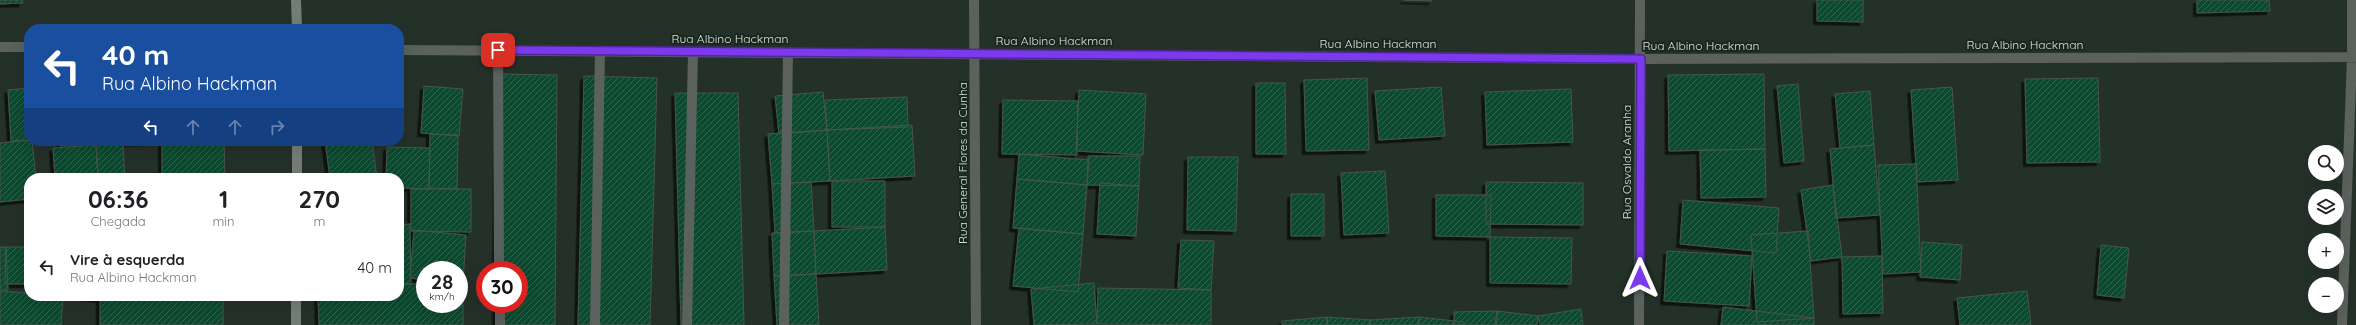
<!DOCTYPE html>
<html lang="pt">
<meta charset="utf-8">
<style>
body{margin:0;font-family:Quicksand,sans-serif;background:#f6f6f6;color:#202124;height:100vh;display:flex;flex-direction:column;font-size:15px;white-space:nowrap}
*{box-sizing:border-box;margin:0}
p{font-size:13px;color:#757577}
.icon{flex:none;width:22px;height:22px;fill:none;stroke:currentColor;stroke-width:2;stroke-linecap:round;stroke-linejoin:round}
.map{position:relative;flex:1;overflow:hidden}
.panel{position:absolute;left:24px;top:173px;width:380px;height:128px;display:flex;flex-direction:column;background:#fff;border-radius:16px;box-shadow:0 4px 16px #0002}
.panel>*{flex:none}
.top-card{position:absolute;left:24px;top:24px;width:380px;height:122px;border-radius:16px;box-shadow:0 4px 16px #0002;background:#1a4fa0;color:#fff;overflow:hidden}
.fabs{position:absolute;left:2308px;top:145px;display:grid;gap:8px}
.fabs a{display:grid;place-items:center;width:36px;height:36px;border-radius:50%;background:#fff;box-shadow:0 4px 16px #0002;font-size:20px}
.speed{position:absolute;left:416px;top:261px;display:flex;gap:8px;font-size:20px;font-weight:700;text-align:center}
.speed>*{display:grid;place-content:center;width:52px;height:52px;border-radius:50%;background:#fff;box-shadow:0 4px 16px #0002;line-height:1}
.speed small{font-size:10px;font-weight:400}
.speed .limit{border:6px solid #d22;background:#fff;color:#111}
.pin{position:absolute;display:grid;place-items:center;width:34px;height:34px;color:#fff;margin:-17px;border-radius:8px;box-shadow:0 2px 6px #0006}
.me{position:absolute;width:44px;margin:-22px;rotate:0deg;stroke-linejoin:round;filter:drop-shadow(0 0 3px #0008)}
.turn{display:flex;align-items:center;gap:14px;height:84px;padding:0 12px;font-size:18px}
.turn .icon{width:52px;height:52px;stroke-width:2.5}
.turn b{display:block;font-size:28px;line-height:34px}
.lanes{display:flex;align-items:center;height:38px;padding:0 12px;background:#0003;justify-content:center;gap:20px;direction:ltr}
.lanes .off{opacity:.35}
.eta{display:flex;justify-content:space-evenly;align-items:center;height:68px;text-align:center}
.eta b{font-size:24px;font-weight:700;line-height:28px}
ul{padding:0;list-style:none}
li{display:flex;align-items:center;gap:12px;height:52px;padding:0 12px}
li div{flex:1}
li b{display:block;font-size:15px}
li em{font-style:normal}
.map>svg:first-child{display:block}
.building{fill:url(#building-hatch);stroke:#46554c;filter:url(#shadow)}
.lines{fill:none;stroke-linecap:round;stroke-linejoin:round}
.lane{stroke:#5b615d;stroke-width:10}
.street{stroke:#5b615d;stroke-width:10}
.secondary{stroke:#747e77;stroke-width:10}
.route-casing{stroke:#51269a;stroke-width:10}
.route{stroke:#7c3aed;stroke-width:7}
.labels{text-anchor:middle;stroke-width:4;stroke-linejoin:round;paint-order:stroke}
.street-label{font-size:12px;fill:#d8e0db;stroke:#1a271f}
</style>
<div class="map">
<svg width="2356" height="325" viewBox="0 0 2356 325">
<defs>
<pattern id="building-hatch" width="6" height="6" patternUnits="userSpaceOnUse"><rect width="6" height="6" fill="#0e492d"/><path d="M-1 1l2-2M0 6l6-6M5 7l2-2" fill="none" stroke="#30634b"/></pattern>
<filter id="shadow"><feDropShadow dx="-3.5" dy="3.5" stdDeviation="0" flood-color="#0009"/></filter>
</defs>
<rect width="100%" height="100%" fill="#243129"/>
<path class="building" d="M0 0H22L23 3 0 4Z
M1403 0H1432V1Z
M1817 0H1863V22L1817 21Z
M2197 0H2269L2270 11 2197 13Z
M498 74 557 75 555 325H496V304H519V270H496Z
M1764 74 1765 149 1669 151 1668 75Z
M584 76 657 78 650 325H578Z
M1367 78 1369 150 1306 151 1304 80Z
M2098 78 2100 162 2027 163 2025 79Z
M1256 83H1285L1286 154H1256Z
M1798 84 1804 161 1784 163 1777 86Z
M424 86 463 89 459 136 421 133Z
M1441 87 1445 136 1379 140 1375 91Z
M1952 87 1958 180 1917 182 1911 90Z
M29 88V140L11 141 8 90Z
M399 88H401L399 126Z
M1571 89 1573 142 1487 145 1485 92Z
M1079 90 1146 94 1143 155 1076 151Z
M1870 91 1874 145 1840 148 1835 94Z
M823 92 827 130 779 134 775 96Z
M675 93H738L744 325H681Z
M907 97 908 127 827 130 825 100Z
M1003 100 1078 101 1077 155 1002 154Z
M912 125 915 176 830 181 827 130Z
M827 130 830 181 772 184 768 134Z
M430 134 458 135 457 189 429 188Z
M29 140 32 141 36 178H29V199L0 202V143Z
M60 141H105V144L60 146Z
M105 141H146V142L105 144Z
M146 141H184L146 142Z
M162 141H224L225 178H162Z
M325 141H372L377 178H330Z
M123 144 125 178H98L96 145Z
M96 145 98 178H55L53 148Z
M1874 145 1880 215 1836 218 1830 149Z
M387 147 430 148 429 189 399 188V178H386Z
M1765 149 1766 197 1701 198 1700 150Z
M1019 154 1089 160 1087 185 1017 179Z
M1088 156H1140L1139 186 1087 185Z
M1188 157H1238L1236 231 1187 230Z
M1916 164 1921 272 1883 274 1878 165Z
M1385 171 1389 233 1344 235 1341 173Z
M1017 179 1087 185 1083 234 1013 228Z
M832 181H885V227H832Z
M811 182 814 231 775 233 772 184Z
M1486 182 1583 183V225L1486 224Z
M1100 183 1139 186 1136 236 1097 234Z
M1833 185 1842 257 1811 261 1801 190Z
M411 189H471V232L411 231Z
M1291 194H1324V236H1291Z
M1436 195H1491L1490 237 1436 236Z
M1683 200 1779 208 1776 253 1680 244Z
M410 224 411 284H399V225Z
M885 227 887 270 816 274 814 231Z
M1019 228 1083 234 1078 292 1013 286Z
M414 230 466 235 463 283H459V270H425V280L410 278Z
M814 231 816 274 774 276 772 233Z
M1808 231 1814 318 1757 322 1751 235Z
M1490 237 1572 238 1571 284 1490 283Z
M1181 240 1214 241 1211 290 1178 288Z
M1922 242 1962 245 1960 280 1920 277Z
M2101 245 2129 248 2124 298 2097 295Z
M0 247H6L8 290H0Z
M6 247H29V284H5Z
M1667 251 1752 256 1749 306 1664 301Z
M1882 256 1883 313 1843 314 1842 257Z
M816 274 819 325H777L774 276Z
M459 283H463V325H319L318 296H399V284H425V304H459Z
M1094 283 1097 324 1034 325 1031 289Z
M1098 288 1211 290V325L1097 324Z
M0 291 29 293V296H63L61 325H0Z
M2027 291 2031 325H1960L1957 298Z
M78 296H100V299Z
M100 296H223V325H100Z
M1723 307 1814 318V325H1721Z
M1581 309 1583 325H1540L1538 316Z
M1497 311V325H1454V312Z
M1497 311 1538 316 1537 325H1495Z
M1327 317 1370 320V325H1326Z
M1327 317 1328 325H1282V321Z
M1419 317V325H1370V320Z
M1419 317 1463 322V325H1418Z"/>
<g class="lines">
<path class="lane" d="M498 50 499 270
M500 304V325
M595 325 600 51
M687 325 693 52
M784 325 788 53"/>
<path class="street" d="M974 0 976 325
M0 47H29
M399 50 1641 59 2356 57
M1639 325 1640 0
M2342 325 2352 57V0"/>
<path class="secondary" d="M296 0 297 29
M297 178V141
M296 325V296"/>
</g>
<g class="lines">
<g class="route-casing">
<path id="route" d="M498 50 1641 59 1640 278"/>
</g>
<use href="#route" class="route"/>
</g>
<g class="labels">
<g class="street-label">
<text x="730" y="43">Rua Albino Hackman</text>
<text x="1054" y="45">Rua Albino Hackman</text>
<text x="1378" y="48">Rua Albino Hackman</text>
<text x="2025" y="49">Rua Albino Hackman</text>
<text x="1701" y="50">Rua Albino Hackman</text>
<text transform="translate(1627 162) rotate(-90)" y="4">Rua Osvaldo Aranha</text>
<text transform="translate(963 163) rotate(-90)" y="4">Rua General Flores da Cunha</text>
</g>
</g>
</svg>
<div class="fabs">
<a><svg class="icon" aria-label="search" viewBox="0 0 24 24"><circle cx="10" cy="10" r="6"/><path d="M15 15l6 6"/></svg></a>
<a><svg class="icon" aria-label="layers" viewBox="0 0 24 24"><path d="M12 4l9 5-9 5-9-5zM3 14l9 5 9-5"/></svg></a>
<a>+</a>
<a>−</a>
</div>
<div class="speed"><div>28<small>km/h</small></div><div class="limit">30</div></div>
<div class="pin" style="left:498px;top:50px;background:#d93025"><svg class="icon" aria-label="arrive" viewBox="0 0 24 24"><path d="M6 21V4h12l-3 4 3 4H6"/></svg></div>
<svg class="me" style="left:1640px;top:278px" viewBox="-20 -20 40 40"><path d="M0-17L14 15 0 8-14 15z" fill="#7c3aed" stroke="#fff" stroke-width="4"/></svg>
<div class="top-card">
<div class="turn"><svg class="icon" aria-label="left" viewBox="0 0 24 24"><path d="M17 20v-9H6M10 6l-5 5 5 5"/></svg><div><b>40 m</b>Rua Albino Hackman</div></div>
<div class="lanes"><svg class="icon" aria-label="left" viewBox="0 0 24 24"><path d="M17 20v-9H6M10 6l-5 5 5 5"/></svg><svg class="icon off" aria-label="ahead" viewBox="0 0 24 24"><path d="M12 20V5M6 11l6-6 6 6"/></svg><svg class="icon off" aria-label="ahead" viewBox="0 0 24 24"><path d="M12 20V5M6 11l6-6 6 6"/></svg><svg class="icon off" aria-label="right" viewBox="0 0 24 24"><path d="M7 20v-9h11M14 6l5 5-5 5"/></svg></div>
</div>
<section class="panel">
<div class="eta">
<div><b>06:36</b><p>Chegada</p></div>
<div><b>1</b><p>min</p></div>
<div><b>270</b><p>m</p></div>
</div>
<ul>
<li><svg class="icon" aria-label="left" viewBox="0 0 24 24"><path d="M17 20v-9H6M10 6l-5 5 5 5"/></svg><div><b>Vire à esquerda</b><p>Rua Albino Hackman</p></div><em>40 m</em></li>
</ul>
</section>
</div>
